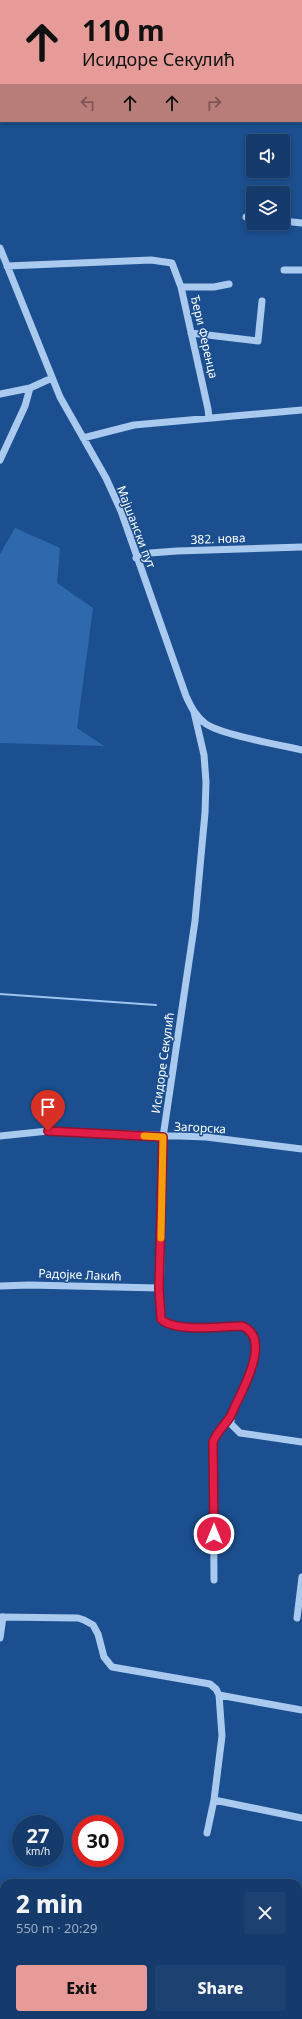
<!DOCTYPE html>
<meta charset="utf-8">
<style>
body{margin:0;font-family:"Noto Sans",sans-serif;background:#1d4271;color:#f1f3f6;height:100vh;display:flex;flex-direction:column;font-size:15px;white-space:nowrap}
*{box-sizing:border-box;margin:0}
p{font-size:13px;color:#9dadc1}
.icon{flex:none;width:22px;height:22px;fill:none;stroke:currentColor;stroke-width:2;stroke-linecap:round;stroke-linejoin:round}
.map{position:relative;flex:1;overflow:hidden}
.drawer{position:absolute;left:0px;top:1879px;width:302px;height:140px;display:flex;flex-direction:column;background:#143b6b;border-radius:12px 12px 0 0;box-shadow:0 2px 6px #0003,0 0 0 1px #33557e}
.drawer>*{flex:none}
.banner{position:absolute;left:0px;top:0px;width:302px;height:122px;box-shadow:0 2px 6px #0003,0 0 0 1px #33557e;background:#e69b98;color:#111;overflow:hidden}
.fabs{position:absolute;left:246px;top:134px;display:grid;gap:8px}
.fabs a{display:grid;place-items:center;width:44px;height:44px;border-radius:4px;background:#143b6b;box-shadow:0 2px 6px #0003,0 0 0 1px #33557e;font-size:20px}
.speed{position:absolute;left:12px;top:1815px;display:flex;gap:8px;font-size:20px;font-weight:700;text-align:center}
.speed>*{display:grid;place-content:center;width:52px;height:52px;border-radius:50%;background:#143b6b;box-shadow:0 2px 6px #0003,0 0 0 1px #33557e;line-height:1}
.speed small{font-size:10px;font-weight:400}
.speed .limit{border:6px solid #d22;background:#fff;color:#111}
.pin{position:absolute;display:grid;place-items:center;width:34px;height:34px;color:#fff;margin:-41px -17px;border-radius:50% 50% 50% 0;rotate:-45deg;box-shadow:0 0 4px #0007}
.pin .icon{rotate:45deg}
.me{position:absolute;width:44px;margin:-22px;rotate:0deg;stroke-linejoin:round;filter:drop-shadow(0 0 3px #0008)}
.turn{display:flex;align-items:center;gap:14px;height:84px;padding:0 16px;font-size:18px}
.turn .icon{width:52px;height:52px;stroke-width:2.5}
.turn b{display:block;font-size:28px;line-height:34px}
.lanes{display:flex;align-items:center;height:38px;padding:0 16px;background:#0003;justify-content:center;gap:20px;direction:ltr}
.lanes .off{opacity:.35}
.round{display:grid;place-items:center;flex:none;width:42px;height:42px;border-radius:4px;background:#1d4271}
.head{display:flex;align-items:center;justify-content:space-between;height:68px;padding:0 16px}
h1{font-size:24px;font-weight:800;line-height:30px}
.primary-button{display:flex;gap:8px;margin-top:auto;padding:8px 16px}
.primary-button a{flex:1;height:46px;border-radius:4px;background:#e69b98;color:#111;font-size:16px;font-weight:800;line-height:46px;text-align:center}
.primary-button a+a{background:#1d4271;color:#f1f3f6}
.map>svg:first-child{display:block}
.green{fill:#2e69ad}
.water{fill:#3c6290;stroke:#9cc4f0}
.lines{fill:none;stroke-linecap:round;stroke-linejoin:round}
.stream{stroke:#9cc4f0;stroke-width:2}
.minor{stroke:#a9c9ee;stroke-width:7}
.route-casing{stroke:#92132f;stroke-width:10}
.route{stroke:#e11d48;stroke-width:7}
.slow{stroke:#f59e0b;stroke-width:7}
.labels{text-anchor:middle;stroke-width:3;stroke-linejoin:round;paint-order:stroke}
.street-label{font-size:12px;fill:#fff;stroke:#1b4f8f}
</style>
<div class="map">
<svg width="302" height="2019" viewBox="0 0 302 2019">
<rect width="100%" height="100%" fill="#1b4f8f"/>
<path class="green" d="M15 528 60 548 57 583 93 608 77 728 104 746 0 743V554Z"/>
<path class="water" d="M116 2015H152L162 2019H114Z"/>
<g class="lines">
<path class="stream" d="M0 994 156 1005"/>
<path class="minor" d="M160 0 161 1
M115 1 117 0
M0 85 1 84
M246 217 253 218
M283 221 302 223
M0 248 60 397 106 478 121 511 186 696C191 707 196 717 206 724 222 735 280 745 302 750
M7 266 151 260 172 263 181 287 208 409 209 418
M284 270H302
M181 287H214L229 284
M191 333 258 341 262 301
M0 394 30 388 52 378
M83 438 134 425 302 410
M0 460 25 406 30 388
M136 558 150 553 177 551 302 547
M194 712 204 755 206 782 205 813 195 921 163 1137 160 1313C161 1318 162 1321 166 1323 185 1332 221 1326 242 1326 274 1338 239 1395 231 1416V1424L240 1433 302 1442
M0 1136 48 1131 206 1137 302 1149
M0 1286 29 1285 159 1288
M214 1580 213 1442 217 1432 231 1416
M0 1617 78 1618 84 1620 93 1625 98 1634 104 1657 112 1667 210 1684 216 1689 219 1695 302 1710
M297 1618 302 1577
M0 1638 3 1617
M214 1800 302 1818
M207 1833 214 1800 222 1736 219 1695"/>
</g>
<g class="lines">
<g class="route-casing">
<path id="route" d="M48 1131 163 1137 159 1288 161 1319C175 1333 223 1326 242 1326 270 1337 247 1381 238 1400 235 1405 233 1412 230 1417 224 1426 217 1432 213 1442L214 1534"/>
</g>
<use href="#route" class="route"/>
<path class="slow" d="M144 1136 163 1137 161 1238"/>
</g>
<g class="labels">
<g class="street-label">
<text transform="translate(204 337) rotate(77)" y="4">Ђери Ференца</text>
<text transform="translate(136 527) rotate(69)" y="4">Мајшански пут</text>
<text transform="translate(218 539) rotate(-2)" y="4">382. нова</text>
<text transform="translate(163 1063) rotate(-82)" y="4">Исидоре Секулић</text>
<text transform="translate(200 1128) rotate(3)" y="4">Загорска</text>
<text transform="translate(80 1275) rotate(2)" y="4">Радојке Лакић</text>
</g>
</g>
</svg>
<div class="fabs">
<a><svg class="icon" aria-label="sound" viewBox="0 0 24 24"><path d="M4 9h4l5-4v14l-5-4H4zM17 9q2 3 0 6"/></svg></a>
<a><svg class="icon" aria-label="layers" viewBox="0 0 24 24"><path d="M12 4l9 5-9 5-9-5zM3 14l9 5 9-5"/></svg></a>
</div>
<div class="speed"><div>27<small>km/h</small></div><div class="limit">30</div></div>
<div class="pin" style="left:48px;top:1131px;background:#d93025"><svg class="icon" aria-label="arrive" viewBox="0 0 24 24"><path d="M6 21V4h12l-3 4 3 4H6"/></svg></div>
<svg class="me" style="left:214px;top:1534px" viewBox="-20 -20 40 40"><circle r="17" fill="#e11d48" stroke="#fff" stroke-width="3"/><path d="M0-11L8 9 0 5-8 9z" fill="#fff"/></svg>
<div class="banner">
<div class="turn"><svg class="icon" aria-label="ahead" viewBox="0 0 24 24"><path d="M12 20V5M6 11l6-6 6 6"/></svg><div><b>110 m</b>Исидоре Секулић</div></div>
<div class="lanes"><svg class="icon off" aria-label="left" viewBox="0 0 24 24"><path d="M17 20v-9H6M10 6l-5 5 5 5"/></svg><svg class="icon" aria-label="ahead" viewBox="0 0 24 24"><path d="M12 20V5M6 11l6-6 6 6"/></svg><svg class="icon" aria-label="ahead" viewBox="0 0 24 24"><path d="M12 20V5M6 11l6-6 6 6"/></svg><svg class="icon off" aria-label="right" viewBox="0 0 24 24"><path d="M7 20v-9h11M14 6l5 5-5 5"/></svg></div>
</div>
<section class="drawer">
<div class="head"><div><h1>2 min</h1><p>550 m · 20:29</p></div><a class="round"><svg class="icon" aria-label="close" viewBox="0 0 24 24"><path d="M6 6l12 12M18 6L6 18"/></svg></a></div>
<div class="primary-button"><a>Exit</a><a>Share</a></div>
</section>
</div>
